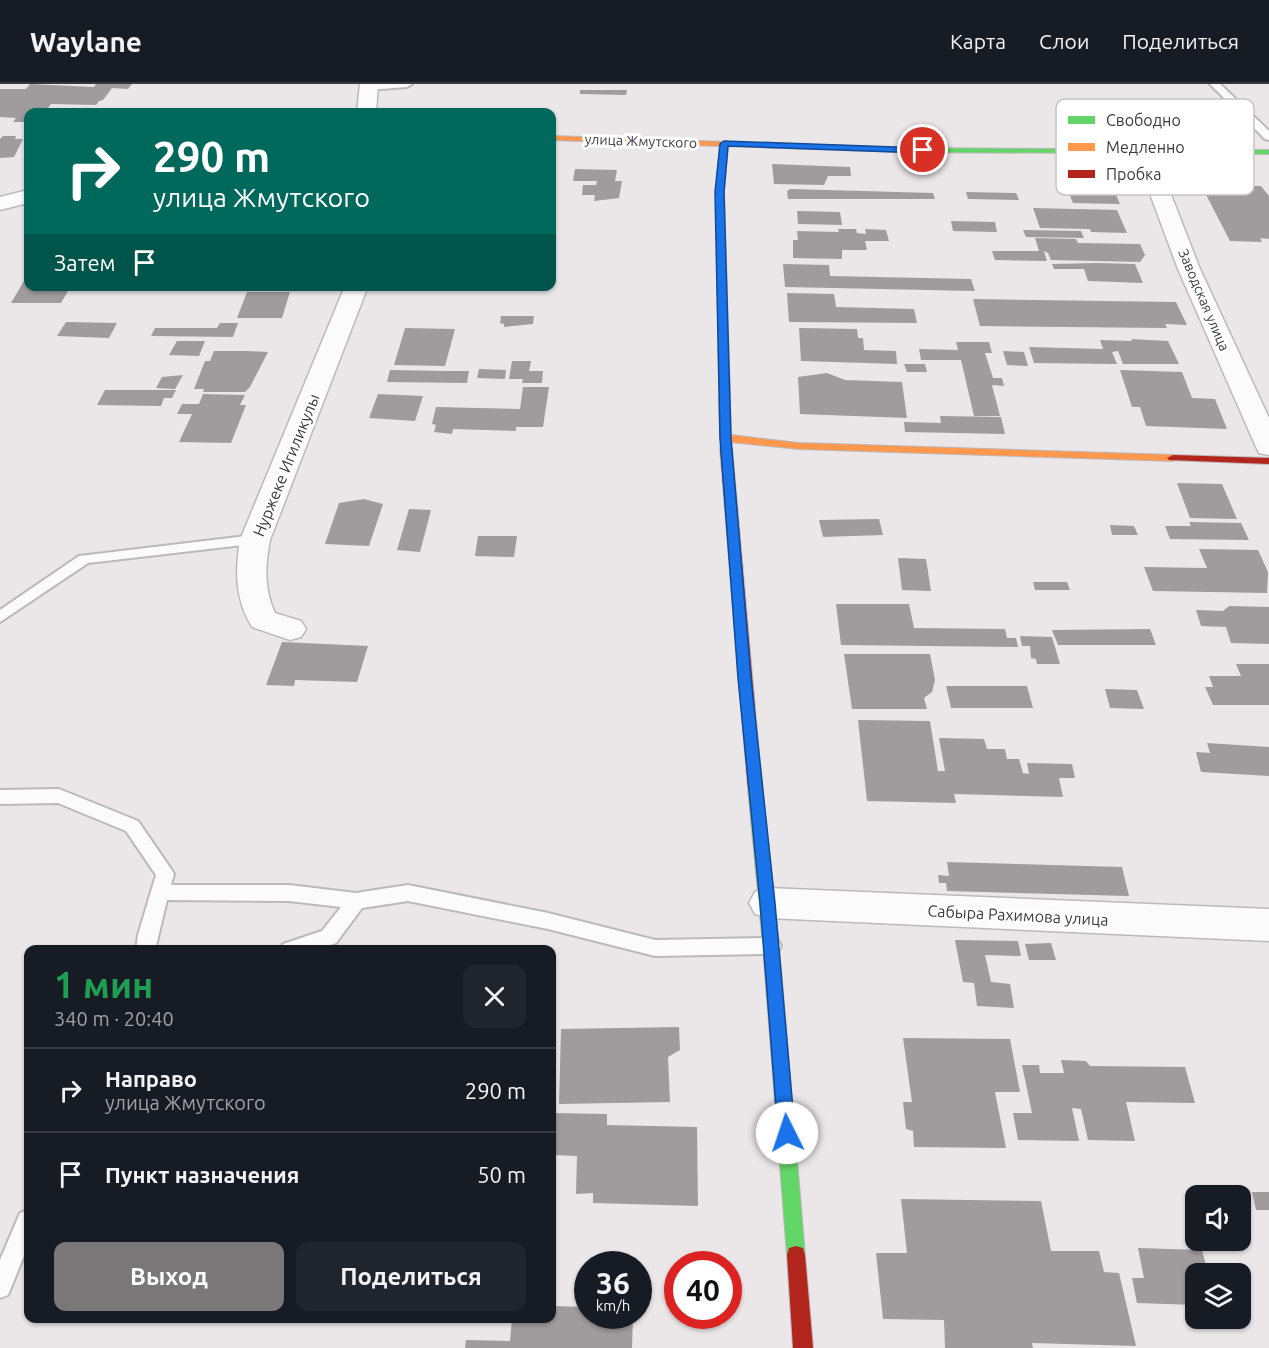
<!DOCTYPE html>
<html lang="ru">
<meta charset="utf-8">
<style>
body{margin:0;font-family:Ubuntu,sans-serif;background:#20242c;color:#f1f3f6;height:100vh;display:flex;flex-direction:column;font-size:22px;white-space:nowrap}
*{box-sizing:border-box;margin:0}
p{font-size:20px;color:#9ea1a6}
.icon{flex:none;width:33px;height:33px;fill:none;stroke:currentColor;stroke-width:2;stroke-linecap:round;stroke-linejoin:round}
.map{position:relative;flex:1;overflow:hidden}
.sheet{position:absolute;left:24px;top:861px;width:532px;height:378px;display:flex;flex-direction:column;background:#171b24;border-radius:12px;box-shadow:0 2px 4px #0004}
.sheet>*{flex:none}
.top-card{position:absolute;left:24px;top:24px;width:532px;height:183px;border-radius:12px;box-shadow:0 2px 4px #0004;background:#00695c;color:#fff;overflow:hidden}
.buttons{position:absolute;left:1185px;top:1101px;display:grid;gap:12px}
.buttons a{display:grid;place-items:center;width:66px;height:66px;border-radius:12px;background:#171b24;box-shadow:0 2px 4px #0004;font-size:30px}
.speed{position:absolute;left:574px;top:1167px;display:flex;gap:12px;font-size:30px;font-weight:700;text-align:center}
.speed>*{display:grid;place-content:center;width:78px;height:78px;border-radius:50%;background:#171b24;box-shadow:0 2px 4px #0004;line-height:1}
.speed small{font-size:15px;font-weight:400}
.speed .limit{border:9px solid #d22;background:#fff;color:#111}
.pin{position:absolute;display:grid;place-items:center;width:51px;height:51px;color:#fff;margin:-26px;border:3px solid #fff;border-radius:50%;box-shadow:0 2px 6px #0007}
.me{position:absolute;width:66px;margin:-33px;rotate:356deg;stroke-linejoin:round;filter:drop-shadow(0 0 4px #0008)}
.turn{display:flex;align-items:center;gap:21px;height:126px;padding:0 30px;font-size:27px}
.turn .icon{width:78px;height:78px;stroke-width:2.5}
.turn b{display:block;font-size:42px;line-height:51px}
.then{display:flex;align-items:center;height:57px;padding:0 30px;background:#0003;gap:12px;font-size:22px}
.round{display:grid;place-items:center;flex:none;width:63px;height:63px;border-radius:12px;background:#20242c}
.headline{display:flex;align-items:center;justify-content:space-between;height:102px;padding:0 30px}
h1{font-size:36px;font-weight:700;line-height:45px;color:#1e9e55}
.primary-button{display:flex;gap:12px;margin-top:auto;padding:12px 30px}
.primary-button a{flex:1;height:69px;border-radius:12px;background:#7b7678;color:#fff;font-size:24px;font-weight:700;line-height:69px;text-align:center}
.primary-button a+a{background:#20242c;color:#f1f3f6}
ul{padding:0;list-style:none}
li{display:flex;align-items:center;gap:18px;height:84px;padding:0 30px;border-top:2px solid #363941}
li div{flex:1}
li b{display:block;font-size:22px}
li em{font-style:normal}
header{display:flex;align-items:center;gap:36px;box-sizing:border-box;height:84px;padding:0 30px;background:#171b24;border-bottom:2px solid #363941}
header strong{font-size:28px}
nav{display:flex;gap:33px;margin-inline-start:auto;font-size:21px}
.map>svg:first-child{display:block}
.building{fill:#a09b9d}
.lines{fill:none;stroke-linecap:round;stroke-linejoin:round}
.lane-casing{stroke:#bdb9ba;stroke-width:4}
.street-casing{stroke:#bdb9ba;stroke-width:3}
.fast-casing{stroke:#bdb9ba;stroke-width:2}
.slow-casing{stroke:#bdb9ba;stroke-width:2}
.jam-casing{stroke:#bdb9ba;stroke-width:2}
.lane{fill:#fcfbfc;fill-rule:evenodd}
.street{fill:#fcfbfc;fill-rule:evenodd}
.fast{fill:#63d668;fill-rule:evenodd}
.slow{fill:#ff974d;fill-rule:evenodd}
.jam{fill:#b3261e;fill-rule:evenodd}
.route{fill:#1a73e8;stroke:#114b97;stroke-width:1.5}
.labels{text-anchor:middle;stroke-width:6;stroke-linejoin:round;paint-order:stroke}
.far-street-label{font-size:14px;fill:#3f3a3c;stroke:#fff}
.street-label{font-size:16px;fill:#3f3a3c;stroke:#fff}
.key{fill:#fff;stroke:#c5c4c4;stroke-width:1.5}
.key-label{font-size:16px;fill:#3f3a3c}
</style>
<header>
<strong>Waylane</strong>
<nav><a>Карта</a><a>Слои</a><a>Поделиться</a></nav>
</header>
<div class="map">
<svg width="1269" height="1264" viewBox="0 0 1269 1264">
<rect width="100%" height="100%" fill="#ebe6e8"/>
<path class="building" d="M30 0 94 3 96 0H132L128 5 112 4 103 16 99 17 96 21 51 20 45 28H28V38H13L16 34 0 33V5H26Z
M580 6H627L626 11 580 10Z
M3 52H16L15 55H23L14 73 0 74V55Z
M772 80 850 83 851 92H828L824 101 774 100Z
M1057 84 1105 85 1120 120 1073 119 1066 102 1059 101 1058 98H1062Z
M575 85 617 86 615 97H622L619 114 594 117 595 111H582L583 101H596L597 97H573Z
M1201 101 1261 102 1269 112V155L1260 154 1262 158 1230 157Z
M790 105 933 109 935 115H788L787 107Z
M966 108 1016 109 1019 116 968 115Z
M1033 124 1117 126 1127 149 1091 148 1090 145 1040 144Z
M797 127 840 128 842 141 798 140Z
M951 137 995 138 997 148 953 147Z
M838 145H856L857 149 866 150 865 145 886 146 889 157H865L867 166H842V175L793 174V156H798L797 147 839 148Z
M1023 146 1081 147 1084 154 1026 153Z
M1035 154 1076 155 1078 159 1140 160 1145 171 1140 178 1051 176 1048 169 1044 167 1047 177 995 176 992 167H1039Z
M1097 179 1135 180 1143 199 1088 197 1084 185H1054L1052 180Z
M783 180 829 181 830 192 971 195 975 207 785 203Z
M24 197 28 198V202H71L61 219H11Z
M247 208H290L282 234H237Z
M787 209 834 210 836 223 914 225 917 239 789 238Z
M973 215 1176 218 1187 241 1165 240 1167 244 980 242Z
M501 232H534L533 240 504 243V240L500 239Z
M66 238 117 239 109 254 57 252Z
M220 239H238L233 253 151 252 155 244H217Z
M405 244 455 245 445 282 394 281Z
M799 244 857 245 858 254H863L864 266 896 267 897 280 801 277Z
M1131 255 1168 257 1179 280H1123L1118 267 1112 268 1117 280 1034 279 1029 263 1103 265 1100 256 1132 257Z
M177 257H205L199 272 169 271Z
M956 258H989L992 269H985L993 294H1002L1004 302 992 301 1000 332H974L961 276H921L919 265 958 266Z
M214 267H247L268 268 250 303 245 308H203L204 305H194L205 277H210Z
M1003 267 1024 268 1028 282 1007 281Z
M512 277H531L529 287H543L542 299H522L523 295H509Z
M904 280H925L927 288H907Z
M479 285 506 286 505 295 477 294Z
M390 286 444 287H469L467 299 387 298Z
M1120 286 1182 288 1192 314 1215 315 1227 345 1146 342 1140 323H1132Z
M827 289 845 296 902 298 907 334 800 330 798 293Z
M183 291 175 305 156 304 162 293Z
M523 303H549L543 343H516V347L453 345 452 350 434 348 436 341 432 340 436 323 520 325Z
M105 306H176L172 314H164L161 322 97 321Z
M203 310 245 311 240 321H246L231 359 179 358 192 330H177L182 320H199Z
M378 310 423 312 415 337 369 334Z
M940 332 1001 333 1005 350 905 348 904 338 941 339Z
M1177 399 1222 400 1237 435 1190 434Z
M364 415 383 420 369 462 325 460 339 419Z
M409 425 431 426 420 468 397 466Z
M879 435 883 451 823 453 819 436Z
M1189 438 1241 439 1249 456 1170 455 1165 442H1191Z
M1110 441 1134 442 1138 451H1112Z
M478 452H517L514 473 475 472Z
M1199 465 1258 466 1268 488 1267 509 1153 507 1144 483 1207 484Z
M898 474 926 475 931 507 902 506Z
M1033 498H1067L1070 506H1035Z
M836 520H909L914 544 1005 545 1007 554H1016L1018 563 841 561Z
M1229 522 1269 523V560L1231 559 1226 543 1201 542 1196 526 1223 527Z
M1150 545 1156 561H1058L1052 546Z
M1020 552 1052 553 1060 580H1037L1036 575 1031 574 1030 562H1022Z
M282 558 368 562 357 598 295 596 294 602 266 601Z
M844 570H930L935 596 932 608 924 614 927 625H852Z
M1236 580H1269V621H1213L1205 603H1213L1209 592H1241Z
M946 602H1027L1033 624H951Z
M1105 605 1137 606 1144 625 1110 624Z
M858 636 930 637 938 687H945L939 654 984 655 987 665H1005L1007 675H1019L1023 689 1029 690 1027 679 1072 680 1075 694H1059L1063 713 954 710 956 719 867 717Z
M1207 659 1269 663V692L1201 688 1196 668 1210 669Z
M947 778 1122 783 1129 812 947 807 946 799H939L938 791 949 792Z
M955 856 1018 857 1021 872 985 871 991 898 1010 900 1014 924 977 922 974 899 963 898Z
M1051 859 1056 876H1029L1025 860Z
M679 943 680 966 668 973 670 1018 559 1020 561 945Z
M903 954 1010 955 1020 1008H995L1006 1064 914 1063 913 1047 906 1045 903 1018H912Z
M1061 976 1086 977 1090 982 1185 983 1195 1019 1126 1018 1135 1057 1088 1056 1081 1025 1072 1024 1079 1057 1018 1056 1013 1029H1032L1022 981H1039L1040 989H1064Z
M552 1029 607 1030V1041L697 1043 698 1122 593 1119V1109L576 1110 577 1072 552 1071Z
M1252 1108H1269V1126H1256Z
M901 1115 1041 1117 1051 1167H1099L1104 1188 1119 1189 1136 1262 1032 1259 1033 1264H945L944 1236 883 1235 876 1169H907Z
M1138 1164 1202 1166 1208 1190H1196V1221L1137 1219 1132 1194H1144Z
M552 1222 588 1223V1232L597 1233H633L632 1264H465L466 1256 510 1257 512 1234H552Z"/>
<g class="lines">
<g class="lane-casing">
<path id="lane" d="M370 0H412L407 3 368 6 363 3Z
M1210 0H1220L1269 47V56L1265 55Z
M255 451 262 456 260 459 88 479 0 538V526L79 472Z
M59 705 138 737 171 785 174 790 171 801H289L356 809 408 801 548 829 655 856 771 854 778 856 781 862 778 868 771 870 655 872 548 845 408 817 362 824 336 859 316 866H281L283 860 322 847 341 823 289 817 167 816 155 866H136L138 851 156 791 126 747 58 719 0 720V706Z
M28 1126V1162L8 1211 0 1214V1176L20 1129Z"/>
</g>
<g class="street-casing">
<path id="street" d="M360 0H378L376 28H357Z
M1144 61 1151 63 1154 67 1200 185 1269 334V371L1259 369 1256 363 1178 185 1134 67 1137 63Z
M28 106V119L0 126V113Z
M345 202H368L270 456C265 482 264 505 275 529L301 537 306 545 301 553 290 556 252 543C235 515 235 488 240 456Z
M768 804 1269 825V857L768 834 755 830 749 819 755 808Z"/>
</g>
<g class="fast-casing">
<path id="fast" d="M900 64 1269 66V70L903 68 899 66Z
M755 699 760 700 762 704 779 862 805 1171 803 1178 796 1180 789 1178 787 1171 763 862 748 704 750 700Z"/>
</g>
<g class="slow-casing">
<path id="slow" d="M552 52 903 64 907 66 903 68 728 62 724 108 731 351 799 359 1173 371 1179 374 1173 377 799 365 731 358 730 366H722L720 354 716 108 720 62 552 56Z"/>
</g>
<g class="jam-casing">
<path id="jam" d="M726 361 732 364 762 704 760 708H750L748 704 720 364Z
M1173 371 1269 374V380L1169 376 1167 374Z
M796 1162 803 1164 805 1171 813 1264H793L787 1171 789 1164Z"/>
</g>
<use href="#lane" class="lane"/>
<use href="#street" class="street"/>
<use href="#fast" class="fast"/>
<use href="#slow" class="slow"/>
<use href="#jam" class="jam"/>
</g>
<path class="route" d="M724 57 923 64 927 66 923 69 728 62 724 108 731 354 751 594 775 819 795 1049 793 1055 787 1057 780 1055 778 1049 760 819 738 594 720 354 715 108 720 60Z"/>
<g class="labels">
<g class="far-street-label">
<text transform="translate(641 57) rotate(2)" y="5">улица Жмутского</text>
<text transform="translate(1204 216) rotate(67)" y="5">Заводская улица</text>
</g>
<g class="street-label">
<text transform="translate(286 381) rotate(-68)" y="6">Нуржеке Игиликулы</text>
<text transform="translate(1018 831) rotate(3)" y="6">Сабыра Рахимова улица</text>
</g>
</g>
<rect x="1056" y="15" width="198" height="96" rx="9" class="key"/>
<rect x="1068" y="32" width="27" height="8" fill="#63d668"/>
<rect x="1068" y="59" width="27" height="8" fill="#ff974d"/>
<rect x="1068" y="86" width="27" height="8" fill="#b3261e"/>
<g class="key-label">
<text x="1106" y="42">Свободно</text>
<text x="1106" y="69">Медленно</text>
<text x="1106" y="96">Пробка</text>
</g>
</svg>
<div class="buttons">
<a><svg class="icon" aria-label="sound" viewBox="0 0 24 24"><path d="M4 9h4l5-4v14l-5-4H4zM17 9q2 3 0 6"/></svg></a>
<a><svg class="icon" aria-label="layers" viewBox="0 0 24 24"><path d="M12 4l9 5-9 5-9-5zM3 14l9 5 9-5"/></svg></a>
</div>
<div class="speed"><div>36<small>km/h</small></div><div class="limit">40</div></div>
<div class="pin" style="left:923px;top:66px;background:#d93025"><svg class="icon" aria-label="arrive" viewBox="0 0 24 24"><path d="M6 21V4h12l-3 4 3 4H6"/></svg></div>
<svg class="me" style="left:787px;top:1049px" viewBox="-20 -20 40 40"><circle r="19" fill="#fff"/><path d="M0-13L10 11 0 6-10 11z" fill="#1a73e8"/></svg>
<div class="top-card">
<div class="turn"><svg class="icon" aria-label="right" viewBox="0 0 24 24"><path d="M7 20v-9h11M14 6l5 5-5 5"/></svg><div><b>290 m</b>улица Жмутского</div></div>
<div class="then">Затем<svg class="icon" aria-label="arrive" viewBox="0 0 24 24"><path d="M6 21V4h12l-3 4 3 4H6"/></svg></div>
</div>
<section class="sheet">
<div class="headline"><div><h1>1 мин</h1><p>340 m · 20:40</p></div><a class="round"><svg class="icon" aria-label="close" viewBox="0 0 24 24"><path d="M6 6l12 12M18 6L6 18"/></svg></a></div>
<ul>
<li><svg class="icon" aria-label="right" viewBox="0 0 24 24"><path d="M7 20v-9h11M14 6l5 5-5 5"/></svg><div><b>Направо</b><p>улица Жмутского</p></div><em>290 m</em></li>
<li><svg class="icon" aria-label="arrive" viewBox="0 0 24 24"><path d="M6 21V4h12l-3 4 3 4H6"/></svg><div><b>Пункт назначения</b></div><em>50 m</em></li>
</ul>
<div class="primary-button"><a>Выход</a><a>Поделиться</a></div>
</section>
</div>
